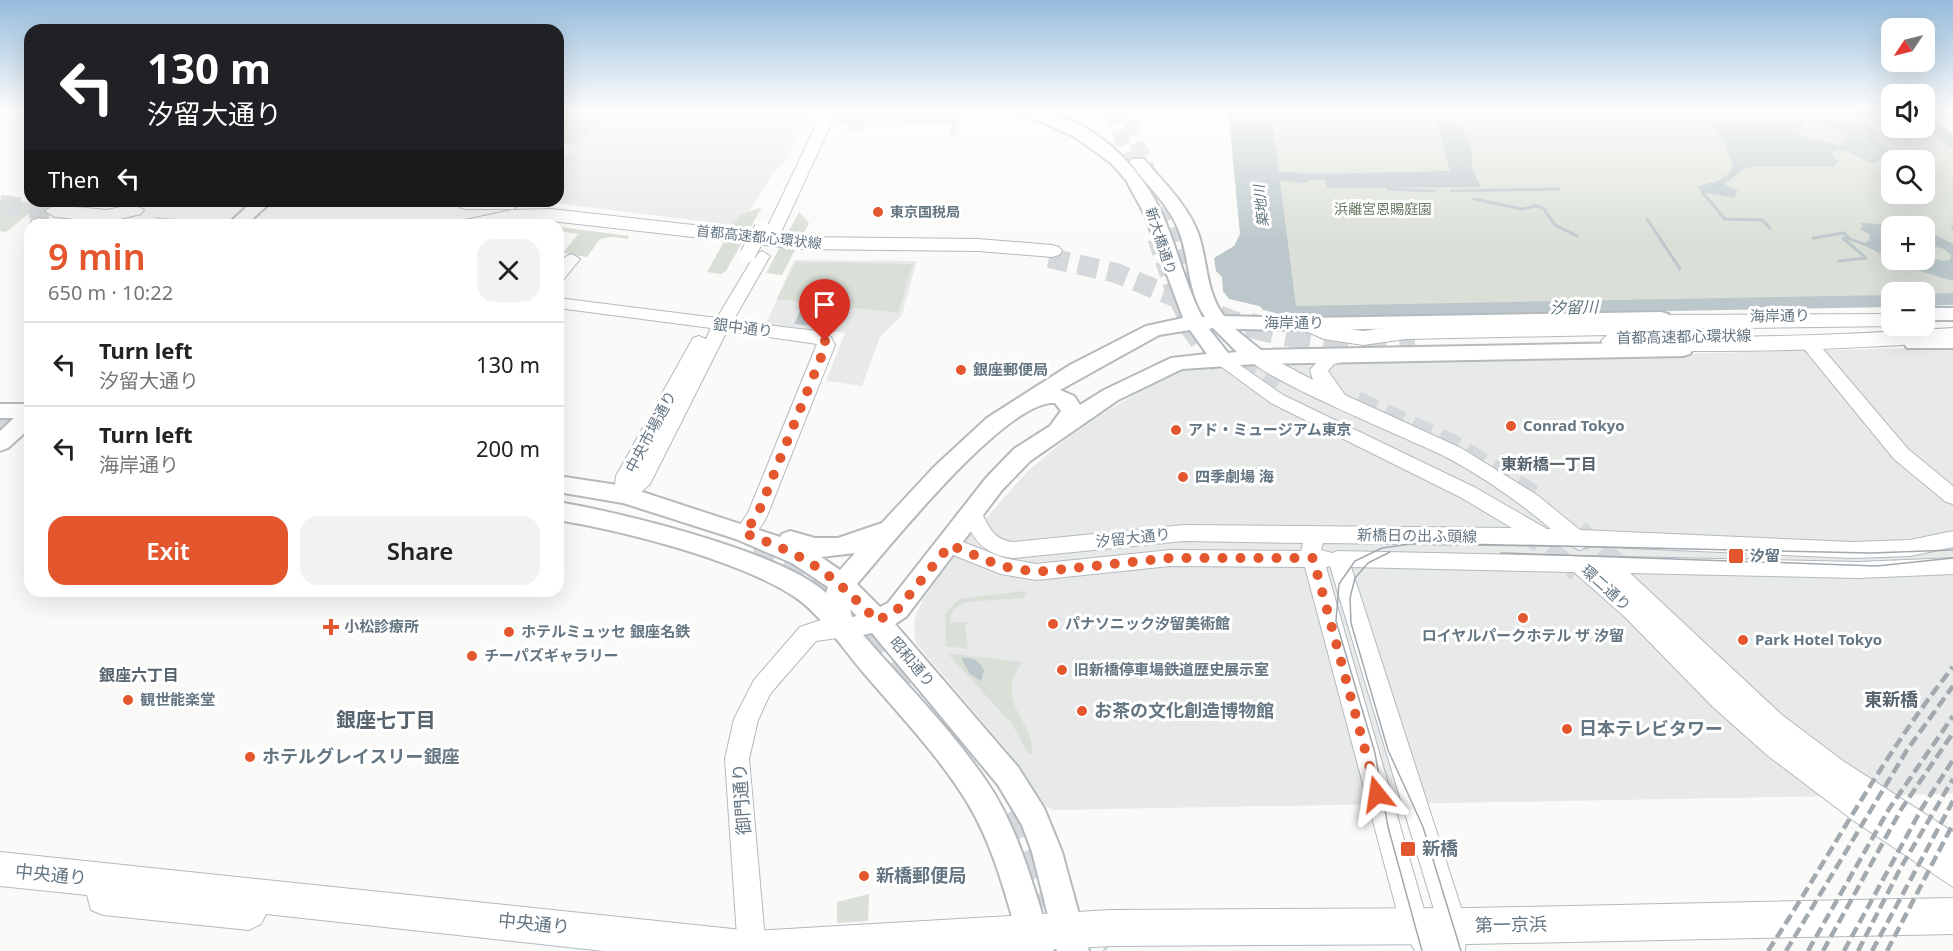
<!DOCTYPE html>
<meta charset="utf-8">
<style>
body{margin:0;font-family:"Noto Sans","Noto Sans JP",sans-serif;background:#f2f2f2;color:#222;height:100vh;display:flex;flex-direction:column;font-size:22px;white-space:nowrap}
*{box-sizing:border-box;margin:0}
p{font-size:20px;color:#767676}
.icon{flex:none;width:33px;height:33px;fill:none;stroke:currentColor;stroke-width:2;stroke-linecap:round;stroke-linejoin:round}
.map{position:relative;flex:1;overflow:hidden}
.details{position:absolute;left:24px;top:219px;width:540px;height:378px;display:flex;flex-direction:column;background:#fff;border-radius:18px;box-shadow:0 6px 24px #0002}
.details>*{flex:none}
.guide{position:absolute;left:24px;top:24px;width:540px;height:183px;border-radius:18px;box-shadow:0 6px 24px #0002;background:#202124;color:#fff;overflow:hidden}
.needle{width:39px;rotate:235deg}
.buttons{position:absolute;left:1881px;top:18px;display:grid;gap:12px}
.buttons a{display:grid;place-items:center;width:54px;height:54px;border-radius:12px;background:#fff;box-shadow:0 6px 24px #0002;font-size:30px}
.pin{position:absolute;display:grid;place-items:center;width:51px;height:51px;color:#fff;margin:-62px -26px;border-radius:50% 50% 50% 0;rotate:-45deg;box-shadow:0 0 6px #0007}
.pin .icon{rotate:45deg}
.me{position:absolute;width:66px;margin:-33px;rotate:345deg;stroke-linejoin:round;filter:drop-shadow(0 0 4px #0008)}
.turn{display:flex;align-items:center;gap:21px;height:126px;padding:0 24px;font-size:27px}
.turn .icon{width:78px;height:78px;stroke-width:2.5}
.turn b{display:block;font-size:42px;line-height:51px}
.then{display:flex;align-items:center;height:57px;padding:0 24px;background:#0003;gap:12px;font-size:22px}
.round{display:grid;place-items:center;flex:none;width:63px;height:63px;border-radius:18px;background:#f2f2f2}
.summary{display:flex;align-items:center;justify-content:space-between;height:102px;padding:0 24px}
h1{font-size:36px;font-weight:600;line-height:45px;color:#e4572e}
.primary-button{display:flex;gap:12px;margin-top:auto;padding:12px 24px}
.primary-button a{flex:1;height:69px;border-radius:18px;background:#e4572e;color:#fff;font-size:24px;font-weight:600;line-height:69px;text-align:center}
.primary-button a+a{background:#f2f2f2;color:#222}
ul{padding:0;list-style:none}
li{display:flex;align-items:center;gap:18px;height:84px;padding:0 24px;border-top:2px solid #e0e0e0}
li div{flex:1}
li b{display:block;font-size:22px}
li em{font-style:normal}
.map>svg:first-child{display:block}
.built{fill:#e8e9e9}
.green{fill:#dadfd7;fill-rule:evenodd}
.water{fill:#bbc7cb;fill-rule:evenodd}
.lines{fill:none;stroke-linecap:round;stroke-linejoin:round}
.stream{stroke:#bbc7cb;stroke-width:3}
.river{fill:#bbc7cb;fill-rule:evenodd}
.secondary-tunnel-far1{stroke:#d5d9db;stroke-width:15;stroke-dasharray:15 8;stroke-linecap:butt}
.secondary-tunnel{stroke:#d5d9db;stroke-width:20;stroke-dasharray:20 10;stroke-linecap:butt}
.primary-tunnel-far1{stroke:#d5d9db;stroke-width:22;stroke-dasharray:22 11;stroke-linecap:butt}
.primary-tunnel{stroke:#d5d9db;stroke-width:28;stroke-dasharray:28 14;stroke-linecap:butt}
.highway-tunnel-far1{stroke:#d5d9db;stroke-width:20;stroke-dasharray:20 10;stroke-linecap:butt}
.highway-tunnel{stroke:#d5d9db;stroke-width:25;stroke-dasharray:25 13;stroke-linecap:butt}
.secondary-casing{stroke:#b3babf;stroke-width:2}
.primary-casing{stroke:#b5babe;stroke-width:4}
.highway-casing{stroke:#b4b9bd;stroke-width:2}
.secondary{fill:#fff;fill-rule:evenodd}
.primary{fill:#fff;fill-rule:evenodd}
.highway{fill:#fff;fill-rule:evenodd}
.tram{stroke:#a2aab0;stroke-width:1.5}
.rail{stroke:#a2aab0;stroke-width:4.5;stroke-dasharray:11 5;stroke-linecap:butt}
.secondary-bridge-casing{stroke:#b3babf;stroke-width:17;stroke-linecap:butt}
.secondary-bridge{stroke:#fff;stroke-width:15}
.route{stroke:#e4572e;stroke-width:10;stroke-dasharray:0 18}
.poi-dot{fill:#e4572e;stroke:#fff;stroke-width:2}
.labels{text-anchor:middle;stroke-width:6;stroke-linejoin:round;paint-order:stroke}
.far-water-label{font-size:14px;font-style:italic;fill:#60757c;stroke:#fff}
.far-park-label{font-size:14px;fill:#687a64;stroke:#fff}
.far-poi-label{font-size:14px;font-weight:bold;fill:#657683;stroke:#fff;text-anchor:start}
.far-street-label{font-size:14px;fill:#657683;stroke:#fff}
.street-label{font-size:15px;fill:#657683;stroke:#fff}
.poi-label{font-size:15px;font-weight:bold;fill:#657683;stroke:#fff;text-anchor:start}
.water-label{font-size:16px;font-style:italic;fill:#60757c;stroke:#fff}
.neighbourhood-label{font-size:16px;font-weight:bold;fill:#57646e;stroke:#fff}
.quarter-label{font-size:18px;font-weight:bold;fill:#57646e;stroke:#fff}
.near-poi-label{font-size:18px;font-weight:bold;fill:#657683;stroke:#fff;text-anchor:start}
.near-street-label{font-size:18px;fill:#657683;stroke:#fff}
.near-neighbourhood-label{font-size:20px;font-weight:bold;fill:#57646e;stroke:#fff}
</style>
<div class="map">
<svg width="1953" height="951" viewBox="0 0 1953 951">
<rect width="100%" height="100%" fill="#fafaf8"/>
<path class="built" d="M611 109H810L783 165 773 173 740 226 540 201H558V166Z
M794 260 917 261 902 315 880 337 862 386 826 381 845 333 766 324Z
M1953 347V794L1053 810 1042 804 1014 759 915 642 914 620 923 599 962 545 1027 472 1056 447 1099 416 1164 376 1189 366Z"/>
<path class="green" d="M577 109H611L578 145 558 142V128Z
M850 109H961L956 135H950L952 126 947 124 869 121 865 122 862 130 852 129 847 132 850 123 838 122 842 112Z
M1271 109H1891L1892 128 1925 126 1953 150V298L1925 299 1924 292H1892L1891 300 1296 311ZM1892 160H1924V194H1892ZM1892 226H1924V260H1892Z
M0 199 41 204 6 232 0 231Z
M762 207 726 271 721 274 707 272 739 215Z
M799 212 809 223 782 275 766 273Z
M157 217 218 223 147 225Z
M558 227H560L629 236 628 239 611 237 600 239 587 257 563 253 578 234 558 231Z
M796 262 913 264 898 313 777 299Z
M1024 591 1027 595 1023 598 966 602C956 605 950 613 950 623L968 622 965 628 968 649 946 646 945 614 959 599Z
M947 653 1023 662C992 702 1034 718 1032 754L1028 753 1012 724Z
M869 894 868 921 837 923V902Z"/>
<path class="water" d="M1228 109H1271L1297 315 1229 299 1223 291 1222 277 1216 271 1214 258 1234 246 1240 234Z
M1432 109H1447L1450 116H1446C1450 119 1457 122 1461 126 1467 131 1477 160 1471 166L1481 187 1328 188 1324 180H1305L1304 174 1450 171 1436 120 1441 119 1435 116Z
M1695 109H1868L1873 115 1864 120 1878 135 1875 137 1876 141 1887 148 1889 155 1874 164 1847 151 1836 150 1832 154 1839 162 1833 167 1755 166 1744 169 1724 184 1738 191 1734 198 1702 192 1698 186C1712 182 1727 182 1733 166L1721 136ZM1811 117 1838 131H1845L1850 138 1842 139 1841 145 1808 139 1797 132 1803 128 1801 122H1805L1803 118Z
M1924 110 1953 134V150L1925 126Z
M1894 219 1915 226H1892V260H1924L1925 256 1943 261 1950 260 1951 255 1944 249 1925 244V230L1953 244V281L1907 267 1891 266C1887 252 1857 243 1843 238L1848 237 1865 243 1870 240 1869 234 1860 229 1863 226 1861 223 1902 225Z
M800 311 838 316 833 328 794 324Z
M961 658C972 657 980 660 984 671L981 681 970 674Z"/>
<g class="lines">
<path class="stream" d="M1553 109 1557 123
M1388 189 1434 191
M1451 191 1559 189
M1702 192 1725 219 1762 220 1770 228
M1474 199 1522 209 1536 206 1543 208 1555 225 1577 236
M1647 219 1680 269
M1953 226V229
M1813 238 1844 233 1848 237
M1839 261 1866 258 1843 238"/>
<path class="river" d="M1258 170 1305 173 1313 178 1305 183 1252 178 1250 175 1252 172Z
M1953 293V305L1924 306V294Z
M1892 295V307L1297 318 1263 310 1260 306 1269 300 1297 306Z"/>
<path class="secondary-tunnel-far1" d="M1112 109 1139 191
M1129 121 1186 270 1202 298
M1155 239 1173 292 1189 327"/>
<path class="secondary-tunnel" d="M1188 325 1209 354 1223 367
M1237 364 1276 388
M1357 401 1452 444 1534 495
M1579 530 1629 574
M1524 531 1577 572"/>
<path class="primary-tunnel-far1" d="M0 421 30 423
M752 554 801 574 838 602"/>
<path class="primary-tunnel" d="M836 600 867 633 917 697
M1003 816C1032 867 1058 916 1106 951"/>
<path class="highway-tunnel-far1" d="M0 205 55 211
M1049 258 1116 273 1231 320 1255 327"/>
<path class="highway-tunnel" d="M1249 325C1306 341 1356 342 1415 342"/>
<g class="secondary-casing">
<path id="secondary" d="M558 109H569L558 118Z
M824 109H838L782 230 779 233H769L766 230Z
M762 251 770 256 733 321 817 331 831 337 835 345 767 516C760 529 752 543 737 539L734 533 748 513 817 344 727 331 650 484C640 493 631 505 617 500L614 495 616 476 693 338 699 336 706 339 711 328 558 308V298L717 318 754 256Z
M572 254 580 259 564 279 558 281C558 269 558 258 572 254Z
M1811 340 1817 342 1908 449 1953 486V504L1946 502 1894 459 1805 350 1802 346Z
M1346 349 1355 355 1352 359 1334 364 1328 371 1345 395 1461 448 1537 495 1580 530 1852 542 1910 540 1953 531V547L1910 556 1852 558 1588 546 1580 550 1571 546 1323 543 1321 550 1332 553 1338 551 1859 562 1953 558V574L1859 578 1630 573 1782 715 1843 761 1953 832V887L1854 821 1767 755 1713 707 1625 617 1574 572 1351 567 1467 926 1465 951H1415L1401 926 1305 567 1170 566 1036 580 1001 574 943 551 940 545 943 539 950 537 1004 558 1036 564 1170 550 1301 551 1303 543 1184 541 1013 558C984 555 972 539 962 513L965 508 972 505 979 508C988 524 992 540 1013 542L1184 525 1512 528 1462 498 1271 403 1215 362 1212 358 1215 354 1221 352 1283 395 1476 488 1547 529H1551C1519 502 1484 477 1446 457 1412 440 1261 379 1247 357L1250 353H1262L1313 380 1310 370 1322 356ZM1330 566 1439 926 1438 938 1427 920 1326 567Z
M821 620 852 624 855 630 852 636 816 641 770 694 758 720 749 759 766 951H738L725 759 734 719 754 680 800 627Z"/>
</g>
<g class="primary-casing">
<path id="primary" d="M1012 109C1020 109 1030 108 1039 110 1093 120 1140 165 1162 214 1177 247 1185 284 1202 317H1205C1187 290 1190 260 1179 231 1169 204 1146 185 1130 162L1132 159H1144C1163 182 1187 204 1198 233 1208 261 1205 291 1224 316L1309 318 1661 312 1668 314 1671 318 1668 322 1661 324 1309 330 1235 329 1261 350 1683 342 1690 344 1693 349 1690 354 1683 356 1256 364 1182 369 1118 400 1030 461 1002 490 906 617 895 624 1018 767 1044 808 1062 852 1089 951H1057L1032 852 1022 825 998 785 872 633 863 635C905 683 951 729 987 782 1021 832 1035 894 1054 951H1022C1007 901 995 848 967 802 939 756 897 712 862 671 841 646 821 615 795 597 739 560 625 531 558 520V502C619 512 783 552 826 593L828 587 792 563 736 539 623 503 558 492V476L624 486 780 537 782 534 790 531 815 538H838L882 523 934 467 987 418 1070 365 1146 326 1183 318 1145 215 1126 180 1111 163 1075 137ZM1213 328 1237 352 1228 353 1209 329ZM1190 330 1207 354 1171 358 1104 390 1080 405 1074 396 1060 390 1159 335ZM1055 403 1061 411 1050 426 1014 449 986 478 888 603 880 607 857 584C890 546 1007 399 1055 403ZM855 553 840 570 821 557ZM850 609 857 616 852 617Z
M253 201H272L246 225H227Z
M1924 308H1953V320H1924Z
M1953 336V348H1907L1904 343 1907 338Z
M0 404H30V428L8 448 0 451V431L14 418H0Z"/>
</g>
<g class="highway-casing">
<path id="highway" d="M458 201H521L523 203 513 209H466L459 207Z
M134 204 144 210 141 214 107 222 55 217 45 211 55 205 107 210Z
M551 209 800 237 978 239 1052 245 1059 247 1062 251 1059 255 1052 257 978 251 800 249 551 221 457 225 460 221 512 210Z
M39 218 53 221 56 225H30L32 220Z
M1892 314V326H1900L1665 329 1619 334C1730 340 1842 335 1953 328V342C1839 349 1726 355 1612 348L1604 346 1601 341 1607 335 1406 339 1363 345 1324 339 1301 329 1298 324 1301 319 1309 317 1336 327 1363 331 1406 325 1609 321 1665 315Z
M0 852 752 931 1111 910 1470 908 1953 898V934L1470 944 1111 946 1022 951H604L266 914 261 924 249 930 103 915 91 910 87 895 0 886Z"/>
</g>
<use href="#secondary" class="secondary"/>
<use href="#primary" class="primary"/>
<use href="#highway" class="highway"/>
<path class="tram" d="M1390 552 1368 563 1355 578 1350 598 1351 623 1388 750 1423 827 1461 951
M1501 553 1877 566 1953 558
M1422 951 1388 827 1375 753 1336 621 1339 584 1355 561 1382 548 1418 543 1871 553 1953 550"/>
<path class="rail" d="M1768 951C1830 856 1882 756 1953 667
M1786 951 1907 750 1953 686
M1808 951 1889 809 1953 716
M1823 951 1902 808 1953 733
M1844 951 1922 808 1953 760
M1858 951 1900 869 1953 779
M1872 951 1953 801
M1887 951 1953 824"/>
<g class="secondary-bridge-casing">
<path id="secondary-bridge" d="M748 254 762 228"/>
</g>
<use href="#secondary-bridge" class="secondary-bridge"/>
</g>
<linearGradient id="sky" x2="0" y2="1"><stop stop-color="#96bcdc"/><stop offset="0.45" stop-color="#fdfdfc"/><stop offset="1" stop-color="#fdfdfc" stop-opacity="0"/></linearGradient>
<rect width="1953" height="243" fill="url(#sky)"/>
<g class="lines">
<path class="route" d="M825 341 826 345 757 516 744 533C809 557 829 571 877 621L897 610 950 545 1001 566 1036 572 1170 558H1313L1377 794"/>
</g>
<g class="poi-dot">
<circle cx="878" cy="212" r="6"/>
<circle cx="961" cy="370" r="6"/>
<circle cx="1511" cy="426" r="6"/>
<circle cx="1176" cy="430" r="6"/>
<circle cx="1183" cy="477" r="6"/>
<rect x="1728" y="548" width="16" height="16" rx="3"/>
<circle cx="1523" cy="618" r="6"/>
<circle cx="1053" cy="624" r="6"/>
<path d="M328 618h6v6h6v6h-6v6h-6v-6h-6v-6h6z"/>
<circle cx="509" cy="632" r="6"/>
<circle cx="1743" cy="640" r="6"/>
<circle cx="472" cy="656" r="6"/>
<circle cx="1062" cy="670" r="6"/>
<circle cx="128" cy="700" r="6"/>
<circle cx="1082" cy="711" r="6"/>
<circle cx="1567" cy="729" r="6"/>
<circle cx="250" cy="757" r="6"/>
<rect x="1400" y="841" width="16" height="16" rx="3"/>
<circle cx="864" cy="876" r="6"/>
</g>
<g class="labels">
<g class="far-water-label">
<text transform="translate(1261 206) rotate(-96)" y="5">築地川</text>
</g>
<g class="far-park-label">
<text x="1383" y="214">浜離宮恩賜庭園</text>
</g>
<g class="far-poi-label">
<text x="890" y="217">東京国税局</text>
</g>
<g class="far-street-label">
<text transform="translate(759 237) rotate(6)" y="5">首都高速都心環状線</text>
<text transform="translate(1161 241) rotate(72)" y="5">新大橋通り</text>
</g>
<g class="street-label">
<text transform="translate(1780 316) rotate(-1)" y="5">海岸通り</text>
<text x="1294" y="328">海岸通り</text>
<text transform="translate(743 328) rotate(7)" y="5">銀中通り</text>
<text transform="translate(1684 337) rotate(-1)" y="5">首都高速都心環状線</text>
<text transform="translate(651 432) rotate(-62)" y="5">中央市場通り</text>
<text transform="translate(1417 536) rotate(1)" y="5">新橋日の出ふ頭線</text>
<text transform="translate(1133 538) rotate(-6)" y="5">汐留大通り</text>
<text transform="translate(1606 588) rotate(42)" y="5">環二通り</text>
<text transform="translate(912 662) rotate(50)" y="5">昭和通り</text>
</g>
<g class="poi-label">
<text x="973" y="375">銀座郵便局</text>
<text x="1523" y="431">Conrad Tokyo</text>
<text x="1188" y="435">アド・ミュージアム東京</text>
<text x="1195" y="482">四季劇場 海</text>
<text x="1750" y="561">汐留</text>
<text x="1065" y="629">パナソニック汐留美術館</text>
<text x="344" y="632">小松診療所</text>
<text x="521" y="637">ホテルミュッセ 銀座名鉄</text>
<text x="1523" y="641" text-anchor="middle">ロイヤルパークホテル ザ 汐留</text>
<text x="1755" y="645">Park Hotel Tokyo</text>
<text x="484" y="661">チーパズギャラリー</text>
<text x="1074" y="675">旧新橋停車場鉄道歴史展示室</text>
<text x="140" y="705">観世能楽堂</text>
</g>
<g class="water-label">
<text transform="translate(1574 307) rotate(-1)" y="6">汐留川</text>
</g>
<g class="neighbourhood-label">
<text x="1549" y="470">東新橋一丁目</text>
<text x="139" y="681">銀座六丁目</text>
</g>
<g class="quarter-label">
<text x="1891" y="706">東新橋</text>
</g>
<g class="near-poi-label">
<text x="1094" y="717">お茶の文化創造博物館</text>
<text x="1579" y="735">日本テレビタワー</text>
<text x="262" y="763">ホテルグレイスリー銀座</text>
<text x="1422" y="855">新橋</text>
<text x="876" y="882">新橋郵便局</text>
</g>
<g class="near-street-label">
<text transform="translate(742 799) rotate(-94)" y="6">御門通り</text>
<text transform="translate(51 875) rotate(6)" y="6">中央通り</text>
<text transform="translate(534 924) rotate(6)" y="6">中央通り</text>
<text transform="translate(1511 925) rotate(-1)" y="6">第一京浜</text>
</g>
<g class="near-neighbourhood-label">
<text x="386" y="727">銀座七丁目</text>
</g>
</g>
</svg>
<div class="buttons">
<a><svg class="needle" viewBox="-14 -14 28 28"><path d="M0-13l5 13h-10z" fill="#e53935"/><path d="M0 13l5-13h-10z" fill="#767676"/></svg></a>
<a><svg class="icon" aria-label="sound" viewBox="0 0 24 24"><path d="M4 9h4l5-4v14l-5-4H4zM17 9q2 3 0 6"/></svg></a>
<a><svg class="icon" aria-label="search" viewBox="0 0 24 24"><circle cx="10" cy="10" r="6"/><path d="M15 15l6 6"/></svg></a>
<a>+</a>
<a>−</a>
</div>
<div class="pin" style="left:825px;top:341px;background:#d93025"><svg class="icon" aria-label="arrive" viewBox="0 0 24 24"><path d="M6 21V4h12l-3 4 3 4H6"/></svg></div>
<svg class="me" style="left:1377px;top:794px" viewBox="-20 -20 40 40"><path d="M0-17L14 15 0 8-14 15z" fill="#e4572e" stroke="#fff" stroke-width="4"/></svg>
<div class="guide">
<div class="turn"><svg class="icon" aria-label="left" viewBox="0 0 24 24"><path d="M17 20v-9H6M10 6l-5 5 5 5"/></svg><div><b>130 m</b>汐留大通り</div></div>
<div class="then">Then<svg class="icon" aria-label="left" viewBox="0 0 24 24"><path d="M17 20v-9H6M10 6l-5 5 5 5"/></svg></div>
</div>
<section class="details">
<div class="summary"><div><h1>9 min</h1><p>650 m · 10:22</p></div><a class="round"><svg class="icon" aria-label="close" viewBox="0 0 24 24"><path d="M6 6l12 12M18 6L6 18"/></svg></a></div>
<ul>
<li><svg class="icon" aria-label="left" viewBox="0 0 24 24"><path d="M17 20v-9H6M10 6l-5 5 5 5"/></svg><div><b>Turn left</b><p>汐留大通り</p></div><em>130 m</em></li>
<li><svg class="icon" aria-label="left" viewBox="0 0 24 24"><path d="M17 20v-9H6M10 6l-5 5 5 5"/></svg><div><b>Turn left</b><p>海岸通り</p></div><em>200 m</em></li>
</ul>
<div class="primary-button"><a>Exit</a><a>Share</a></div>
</section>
</div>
